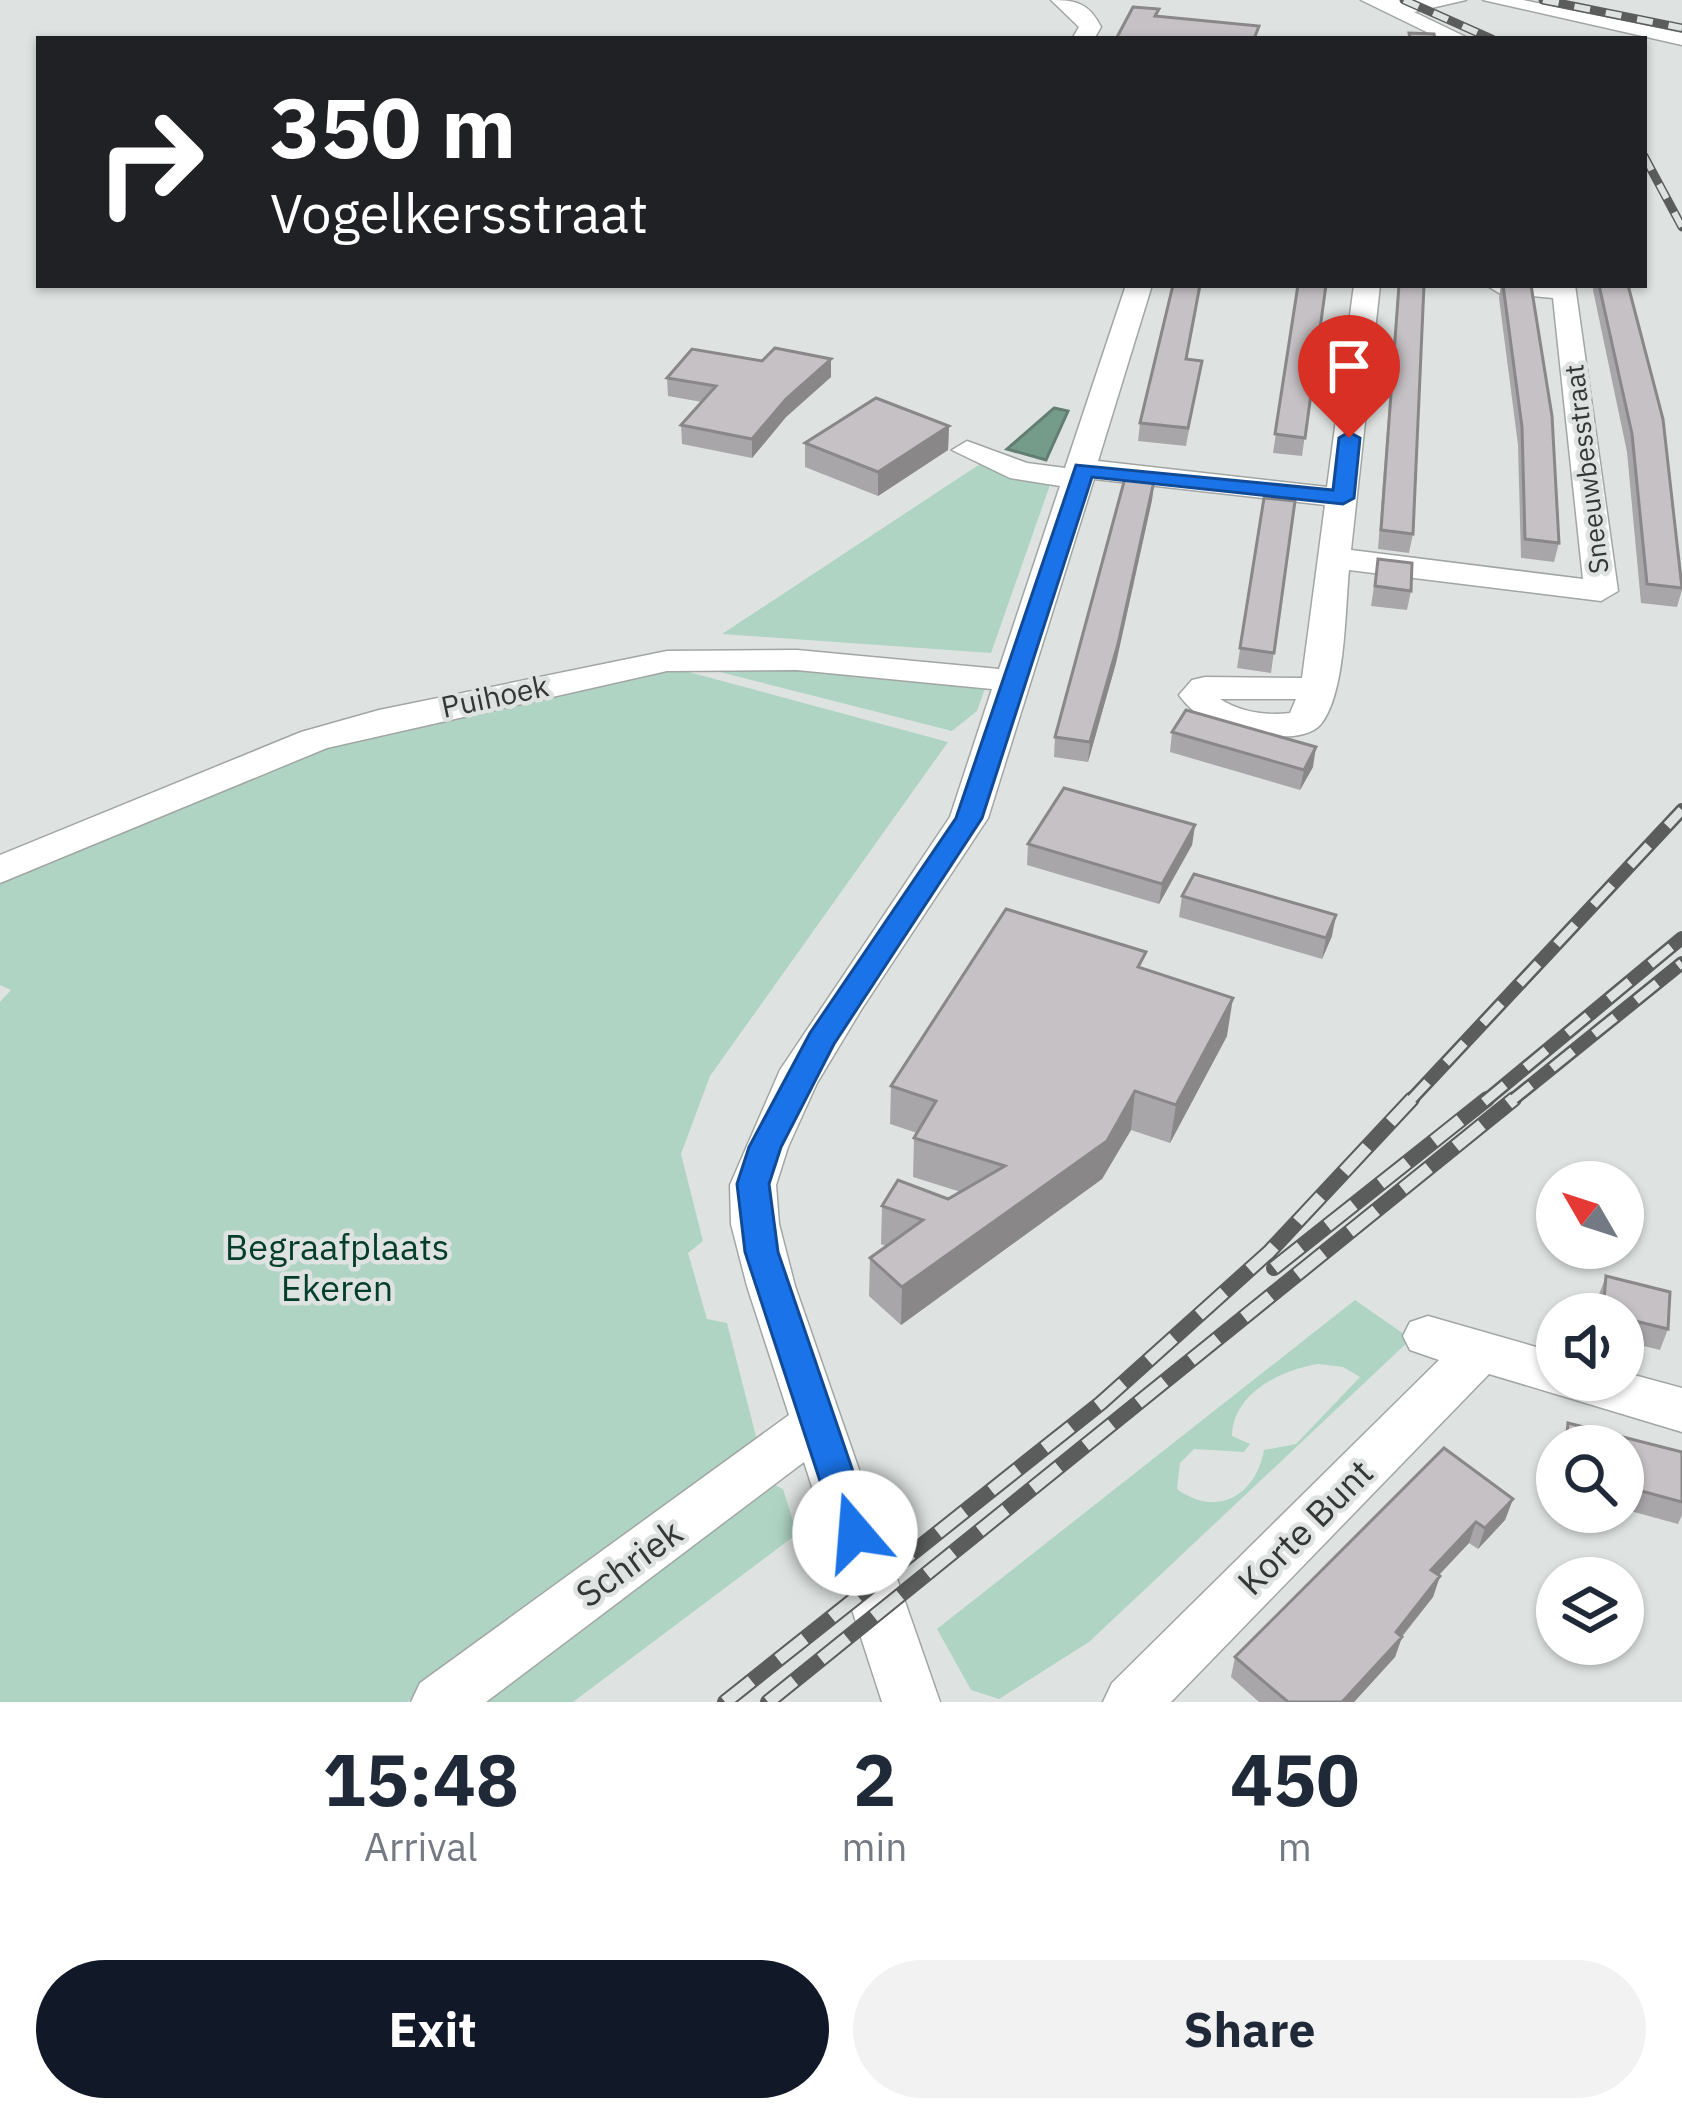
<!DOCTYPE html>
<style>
body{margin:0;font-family:"IBM Plex Sans",sans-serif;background:#f2f2f3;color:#1f2937;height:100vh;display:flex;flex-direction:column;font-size:45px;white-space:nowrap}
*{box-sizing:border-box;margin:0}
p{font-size:39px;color:#747a83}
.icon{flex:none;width:66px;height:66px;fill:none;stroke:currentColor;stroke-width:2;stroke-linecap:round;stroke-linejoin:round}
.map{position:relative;height:1702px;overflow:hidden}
.drawer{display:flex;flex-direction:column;background:#fff;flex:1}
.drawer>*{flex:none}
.hud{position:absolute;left:36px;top:36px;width:1611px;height:252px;border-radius:0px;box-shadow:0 3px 9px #0004;background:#202124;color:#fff;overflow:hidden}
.needle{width:78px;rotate:309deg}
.tools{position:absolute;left:1536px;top:1161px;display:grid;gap:24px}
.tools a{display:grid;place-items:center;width:108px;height:108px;border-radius:50%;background:#fff;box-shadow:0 3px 9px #0004;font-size:60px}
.pin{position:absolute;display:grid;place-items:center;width:102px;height:102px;color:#fff;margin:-123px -51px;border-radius:50% 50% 50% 0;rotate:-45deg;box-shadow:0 0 12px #0007}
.pin .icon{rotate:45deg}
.me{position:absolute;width:132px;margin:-66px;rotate:342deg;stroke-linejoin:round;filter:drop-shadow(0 0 9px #0008)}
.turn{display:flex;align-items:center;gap:42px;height:252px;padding:0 36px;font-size:54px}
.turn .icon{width:156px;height:156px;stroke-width:2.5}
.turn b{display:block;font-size:84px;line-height:102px}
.eta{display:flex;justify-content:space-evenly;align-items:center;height:204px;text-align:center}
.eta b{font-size:72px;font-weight:800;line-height:84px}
.action{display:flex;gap:24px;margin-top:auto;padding:24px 36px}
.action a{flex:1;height:138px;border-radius:72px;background:#111827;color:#fff;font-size:48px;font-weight:800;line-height:138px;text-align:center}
.action a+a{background:#f2f2f3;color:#1f2937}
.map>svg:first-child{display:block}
.green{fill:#afd4c4;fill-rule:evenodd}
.water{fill:#759c8b;stroke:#627e72;stroke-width:3}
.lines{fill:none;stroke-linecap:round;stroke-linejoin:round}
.minor-casing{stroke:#a1a6a4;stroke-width:3}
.minor{fill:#fff;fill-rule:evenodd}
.rail-far2-casing{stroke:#5a5d5c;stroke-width:9}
.rail-far1-casing{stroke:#5a5d5c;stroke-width:14}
.rail-casing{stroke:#5a5d5c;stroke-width:16}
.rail-far2{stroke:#dee3e1;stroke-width:6;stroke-dasharray:16;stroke-linecap:butt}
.rail-far1{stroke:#dee3e1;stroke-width:9;stroke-dasharray:27;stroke-linecap:butt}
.rail{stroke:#dee3e1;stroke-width:12;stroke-dasharray:34;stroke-linecap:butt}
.wall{fill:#a9a6a9}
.shaded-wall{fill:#8a8789}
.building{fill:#c5c1c4;stroke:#8a8789;stroke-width:3}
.route{fill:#1a73e8;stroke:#114b97;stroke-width:3}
.labels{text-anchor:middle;stroke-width:9;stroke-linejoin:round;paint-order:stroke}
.far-street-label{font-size:27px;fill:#353736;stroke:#dee3e1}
.street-label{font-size:30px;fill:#353736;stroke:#dee3e1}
.near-park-label{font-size:36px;fill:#033d2b;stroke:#dee3e1}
.near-street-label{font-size:36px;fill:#353736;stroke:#dee3e1}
</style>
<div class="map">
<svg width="1682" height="1702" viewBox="0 0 1682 1702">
<rect width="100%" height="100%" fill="#dee3e1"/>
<path class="green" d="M980 464 1051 482 991 653 722 634Z
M723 665 988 680 977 711 952 731 712 670Z
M670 667 948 742 710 1076 681 1154 703 1241 688 1253 707 1319 727 1323 758 1444 407 1702H0V1002L11 990 0 985V882L323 746Z
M1355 1300 1411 1339 1089 1642 999 1699 971 1690 937 1629ZM1318 1364 1343 1367 1360 1377 1296 1444 1264 1450C1256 1496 1216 1518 1177 1489L1180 1463 1194 1449 1244 1452 1250 1444 1232 1436C1233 1393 1281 1370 1318 1364Z
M769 1482 783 1489 797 1534 573 1702H468Z"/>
<path class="water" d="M1054 408 1068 411 1046 460 1007 449Z"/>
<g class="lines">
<g class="minor-casing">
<path id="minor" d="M1051 0C1076 0 1089 3 1101 27L1094 39H1072L1079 27Z
M1361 0H1466L1414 12 1470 39H1441Z
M1483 0H1523L1682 33V45Z
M1126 285H1152L1098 461 1327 487 1354 285H1380L1351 550 1583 579 1553 298 1499 293 1486 285H1575L1618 591 1601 601 1349 570C1345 609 1346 693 1321 724 1307 741 1269 737 1250 733 1220 728 1197 720 1179 695L1192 680 1205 677 1302 678 1325 505 1094 479 988 818 861 1010 817 1083 788 1147 776 1185 779 1224 795 1286 940 1702H882L804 1462 486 1702H411L420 1683 789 1415 747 1286 731 1224 730 1185 780 1070 950 817 992 689 797 670 667 671 327 748 0 883V855L301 732 379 710 667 651 797 650 999 669 1060 486 1010 478 952 450 967 441 1027 463 1065 468ZM1220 699H1296L1290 713C1265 716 1241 712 1220 699Z
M1428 1316 1557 1353V1380H1623V1372L1682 1388V1432L1489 1374 1171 1702H1103L1112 1683 1439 1360 1410 1350 1403 1336 1410 1322Z"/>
</g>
<use href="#minor" class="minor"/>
<g class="rail-far2-casing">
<path id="rail-far2" d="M1404 0 1492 39
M1543 0 1682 28
M1644 156 1682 227"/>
</g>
<g class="rail-far1-casing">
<path id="rail-far1" d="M1409 1102 1682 810
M1484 1102 1682 938
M1510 1102 1682 963"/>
</g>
<g class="rail-casing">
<path id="rail" d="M1274 1268 1487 1099
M725 1702 1101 1403 1269 1252 1412 1099
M768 1702 1514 1099"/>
</g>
<use href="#rail-far2" class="rail-far2"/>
<use href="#rail-far1" class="rail-far1"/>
<use href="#rail" class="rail"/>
</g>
<path class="wall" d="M1298 285H1326L1302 456 1273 453Z
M1398 285H1424L1413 534 1409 553 1378 549Z
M1501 285H1531L1559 543 1554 562 1521 558 1518 445 1499 298Z
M1594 285H1628L1682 581V590L1677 607 1641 603 1627 452 1593 290Z
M1197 308 1187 359 1202 361 1186 446 1138 441 1140 423Z
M831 377 786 417 752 458 682 444 681 425 702 402 668 396 667 378Z
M949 426 948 450 878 496 805 467V443Z
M1154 481 1152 500 1116 663 1088 762 1054 757 1055 737Z
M1264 498 1295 501 1271 673 1237 668Z
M1378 559 1411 591 1407 610 1371 606Z
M1172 732 1313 767 1300 790 1170 752Z
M1195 825 1192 845 1159 904 1027 865 1028 844Z
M1182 896 1332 936 1322 959 1179 917Z
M1144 969 1227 1036 1170 1143 1131 1130 1102 1179 901 1325 869 1296 870 1258 886 1246 881 1244 882 1206 948 1199 961 1192 913 1177 914 1138 917 1133 890 1124 891 1086Z
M1606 1276 1668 1329 1660 1350 1623 1341V1314H1597L1598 1297Z
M1568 1423 1682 1452V1515L1678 1524 1623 1509V1446H1560Z
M1513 1499 1505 1520 1478 1549 1469 1543 1438 1575 1440 1576 1433 1597 1402 1637 1395 1657 1354 1702H1259L1231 1677 1235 1657Z"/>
<path class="shaded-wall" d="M831 359V377L786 417 752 458V439L786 399Z
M949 426 948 450 878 496V472Z
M1154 481 1152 500 1116 663 1088 762 1090 742Z
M1316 747 1313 767 1300 790 1304 770Z
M1195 825 1192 845 1159 904 1162 884Z
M1336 915 1332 936 1322 959 1326 938Z
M1233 998 1227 1036 1170 1143 1176 1105Z
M1135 1091 1131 1130 1102 1179 901 1325 902 1287Z
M1513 1499 1505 1520 1478 1549 1485 1528Z
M1476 1522 1469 1543 1425 1590 1431 1570Z
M1440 1576 1433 1597 1397 1642 1402 1637 1395 1657 1354 1702H1342Z"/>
<path class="building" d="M1133 7 1159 9 1155 16 1259 26 1254 39H1116Z
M1409 33 1434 34 1435 39H1410Z
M1173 285H1200L1186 359 1202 361 1188 428 1140 423Z
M1298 285H1326L1305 438 1275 434Z
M1399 285H1424L1413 534 1381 530Z
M1503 285H1531L1552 416 1559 543 1525 539 1522 427Z
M1599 285H1628L1663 419 1682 588 1647 584 1632 434Z
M775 348 831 359 786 399 752 439 681 425 716 386 667 378 692 349 762 361Z
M876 398 949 426 878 472 805 443Z
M1125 478 1154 481 1118 644 1090 742 1055 737Z
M1264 498 1295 501 1274 653 1240 648Z
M1378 559 1412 563 1411 591 1375 586Z
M1186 710 1316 747 1304 770 1172 732Z
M1064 788 1195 825 1162 884 1028 844Z
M1194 874 1336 915 1326 938 1182 896Z
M1006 909 1146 952 1138 967 1233 998 1176 1105 1135 1091 1107 1141 902 1287 870 1258 923 1220 882 1206 898 1180 948 1199 1005 1166 914 1138 936 1101 891 1086Z
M1606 1276 1670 1292 1668 1329 1623 1318V1314L1603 1312Z
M1568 1423 1682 1452V1502L1623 1486V1446H1566Z
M1444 1448 1513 1499 1485 1528 1476 1522 1431 1570 1440 1576 1396 1632 1402 1637 1342 1702H1288L1235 1657Z"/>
<path class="route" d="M1349 432 1360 438 1354 498 1343 504 1092 477 982 818 834 1044 781 1147 769 1184 778 1252 874 1533 868 1545 855 1550 841 1545 745 1252 737 1184 749 1147 810 1033 956 818 1076 465 1333 490 1339 438Z"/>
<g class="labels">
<g class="far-street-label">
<text transform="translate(1587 469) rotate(-97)" y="9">Sneeuwbesstraat</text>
</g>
<g class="street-label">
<text transform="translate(495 697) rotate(-12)" y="10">Puihoek</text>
</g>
<g class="near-park-label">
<text x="337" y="1260">Begraafplaats<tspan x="337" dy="41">Ekeren</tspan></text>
</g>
<g class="near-street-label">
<text transform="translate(1305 1527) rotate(-45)" y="13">Korte Bunt</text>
<text transform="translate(629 1563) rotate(-36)" y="13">Schriek</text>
</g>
</g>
</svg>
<div class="tools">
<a><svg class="needle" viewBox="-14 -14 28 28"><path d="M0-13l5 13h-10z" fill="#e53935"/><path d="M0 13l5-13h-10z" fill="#747a83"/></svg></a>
<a><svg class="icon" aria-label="sound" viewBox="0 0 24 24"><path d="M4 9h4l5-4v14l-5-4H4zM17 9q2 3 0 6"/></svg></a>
<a><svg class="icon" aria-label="search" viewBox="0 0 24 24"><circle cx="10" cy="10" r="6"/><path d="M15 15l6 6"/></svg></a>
<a><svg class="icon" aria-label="layers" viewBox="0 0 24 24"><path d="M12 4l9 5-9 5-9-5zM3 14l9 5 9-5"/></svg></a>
</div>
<div class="pin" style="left:1349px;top:438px;background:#d93025"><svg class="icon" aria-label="arrive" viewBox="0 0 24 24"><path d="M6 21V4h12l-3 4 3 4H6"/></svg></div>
<svg class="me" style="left:855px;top:1533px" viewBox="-20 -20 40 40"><circle r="19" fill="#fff"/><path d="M0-13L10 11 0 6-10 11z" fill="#1a73e8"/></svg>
<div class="hud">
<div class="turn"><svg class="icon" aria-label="right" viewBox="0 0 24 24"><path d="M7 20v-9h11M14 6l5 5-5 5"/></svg><div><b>350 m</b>Vogelkersstraat</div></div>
</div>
</div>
<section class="drawer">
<div class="eta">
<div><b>15:48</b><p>Arrival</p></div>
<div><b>2</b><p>min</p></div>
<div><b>450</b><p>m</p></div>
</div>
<div class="action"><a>Exit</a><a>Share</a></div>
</section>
